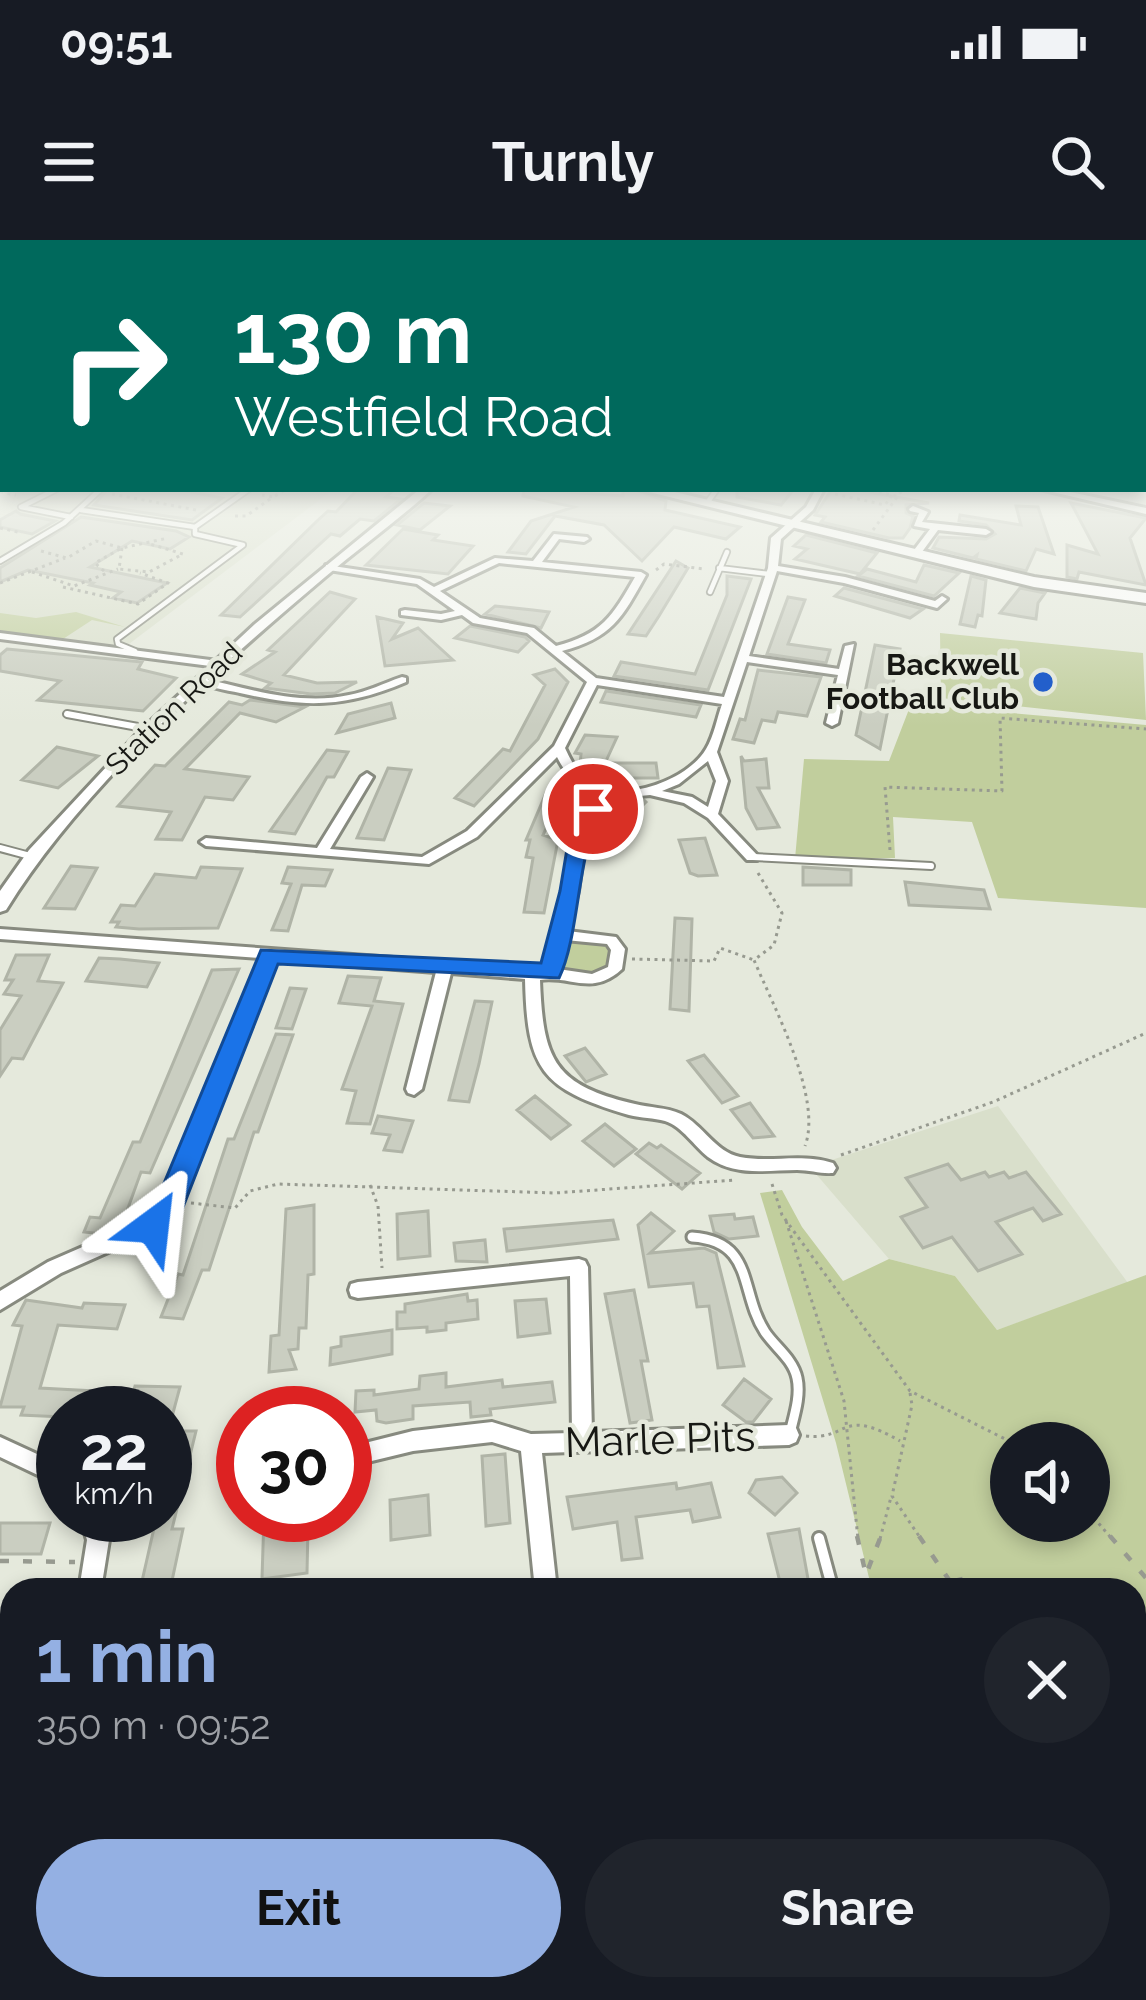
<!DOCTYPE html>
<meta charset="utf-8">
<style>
body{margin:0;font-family:Raleway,sans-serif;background:#20242c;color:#f1f3f6;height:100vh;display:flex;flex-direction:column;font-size:45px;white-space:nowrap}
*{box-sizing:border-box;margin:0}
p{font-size:39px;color:#9ea1a6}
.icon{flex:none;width:66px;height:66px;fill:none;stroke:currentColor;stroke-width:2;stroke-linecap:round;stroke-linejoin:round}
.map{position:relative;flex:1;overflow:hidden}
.side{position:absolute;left:0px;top:1338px;width:1146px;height:423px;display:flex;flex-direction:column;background:#171b24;border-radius:36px 36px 0 0;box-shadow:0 6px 18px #0003}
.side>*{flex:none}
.hud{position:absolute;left:0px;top:0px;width:1146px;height:252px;box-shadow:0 6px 18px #0003;background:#00695c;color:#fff;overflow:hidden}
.fabs{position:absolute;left:990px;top:1182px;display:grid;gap:24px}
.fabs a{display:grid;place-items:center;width:120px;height:120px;border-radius:50%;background:#171b24;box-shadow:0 6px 18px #0003;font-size:60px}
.speed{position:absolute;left:36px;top:1146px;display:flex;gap:24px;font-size:60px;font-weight:700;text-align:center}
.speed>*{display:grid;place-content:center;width:156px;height:156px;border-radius:50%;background:#171b24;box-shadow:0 6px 18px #0003;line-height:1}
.speed small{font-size:30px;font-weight:400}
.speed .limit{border:18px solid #d22;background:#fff;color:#111}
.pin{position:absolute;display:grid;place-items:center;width:102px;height:102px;color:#fff;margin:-51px;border:6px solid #fff;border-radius:50%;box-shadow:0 3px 12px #0007}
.me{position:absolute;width:132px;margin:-66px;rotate:30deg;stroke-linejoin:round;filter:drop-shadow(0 0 9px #0008)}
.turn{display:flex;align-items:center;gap:42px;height:252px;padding:0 36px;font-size:54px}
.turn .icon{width:156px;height:156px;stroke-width:2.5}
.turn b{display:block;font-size:84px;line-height:102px}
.round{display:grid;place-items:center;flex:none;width:126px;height:126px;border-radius:63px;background:#20242c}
.overview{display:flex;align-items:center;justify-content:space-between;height:204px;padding:0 36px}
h1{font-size:72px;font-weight:700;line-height:90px;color:#94b0e3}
.cta{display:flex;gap:24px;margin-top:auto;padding:24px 36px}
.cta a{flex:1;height:138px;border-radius:72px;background:#94b0e3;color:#111;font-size:48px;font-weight:700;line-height:138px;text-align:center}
.cta a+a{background:#20242c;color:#f1f3f6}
.status{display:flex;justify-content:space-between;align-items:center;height:84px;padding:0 60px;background:#171b24;direction:ltr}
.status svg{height:33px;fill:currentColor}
header{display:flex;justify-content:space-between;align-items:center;height:156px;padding:0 36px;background:#171b24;font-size:54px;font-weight:700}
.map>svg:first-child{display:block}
.built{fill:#d9dfcb}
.green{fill:#c1ce9d;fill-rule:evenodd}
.building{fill:#cacec1;stroke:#b0b4a7;stroke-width:3}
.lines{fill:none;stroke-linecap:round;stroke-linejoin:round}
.service-far3-casing{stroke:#878a7f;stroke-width:8}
.service-far2-casing{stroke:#878a7f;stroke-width:10}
.service-far1-casing{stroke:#878a7f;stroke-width:15}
.service-casing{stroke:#878a7f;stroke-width:16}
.minor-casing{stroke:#878a7f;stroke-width:6}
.tertiary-casing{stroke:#878a7f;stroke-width:6}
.primary-casing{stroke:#878a7f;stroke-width:6}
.path-far1{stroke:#979a90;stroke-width:3;stroke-dasharray:3 4.5;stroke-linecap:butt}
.path{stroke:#979a90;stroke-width:4.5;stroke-dasharray:9 14;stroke-linecap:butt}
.service-far3{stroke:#fff;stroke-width:4.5}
.service-far2{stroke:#fff;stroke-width:6}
.service-far1{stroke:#fff;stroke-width:9}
.service{stroke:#fff;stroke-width:10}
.minor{fill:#fff;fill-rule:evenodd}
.tertiary{fill:#fff;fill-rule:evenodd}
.primary{fill:#fff;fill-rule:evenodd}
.route{fill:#1a73e8;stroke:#114b97;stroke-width:3}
.poi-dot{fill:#235fcb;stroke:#e5e9dc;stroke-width:4.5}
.labels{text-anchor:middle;stroke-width:9;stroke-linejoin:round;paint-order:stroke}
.far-poi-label{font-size:30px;font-weight:bold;fill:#171814;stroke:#e5e9dc;text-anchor:end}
.far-street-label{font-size:30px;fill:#171814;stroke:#e5e9dc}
.near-street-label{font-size:42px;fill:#171814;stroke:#e5e9dc}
</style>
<div class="status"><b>09:51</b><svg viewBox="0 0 49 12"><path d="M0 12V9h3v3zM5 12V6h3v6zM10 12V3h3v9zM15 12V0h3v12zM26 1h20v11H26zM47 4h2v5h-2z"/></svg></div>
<header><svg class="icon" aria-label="menu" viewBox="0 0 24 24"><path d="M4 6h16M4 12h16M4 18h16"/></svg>Turnly<svg class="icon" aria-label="search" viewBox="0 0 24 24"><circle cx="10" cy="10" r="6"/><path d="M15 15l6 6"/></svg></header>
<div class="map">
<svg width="1146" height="1760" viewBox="0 0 1146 1760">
<rect width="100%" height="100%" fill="#e5e9dc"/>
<path class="built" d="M0 239 3 249H334L121 410 0 391Z
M998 866 1128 1043 997 1090 955 1036 889 1019 810 927Z"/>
<path class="green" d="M76 372 125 387 92 380 63 399 0 391V373L36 378Z
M940 393 1143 413 1146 480 941 458Z
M911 464 1146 485V668L998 658 972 582 893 577 895 618 795 619 804 519 889 521Z
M561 695H598L618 709 606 736 550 732Z
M782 950 802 987 843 1041 889 1019 955 1036 997 1090 1146 1035V1677L1134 1685V1350H872L836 1203 760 953ZM1089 1203V1281H1011V1203Z
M829 1749H1037L1021 1760H807Z"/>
<path class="building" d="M108 249H176L222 258 192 280 94 265Z
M358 249H395L386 257 401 259 374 281 360 279 340 296 331 294 240 377 221 375 317 281 328 271 336 272Z
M524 249 623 256V249H633L666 261 665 270 740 287 726 299 674 287 642 321 604 285 555 276 526 314 508 312 531 281 574 267 523 256Z
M737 249H794L781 265 737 257Z
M832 249H852L929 263 906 265V273L913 276 910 288 903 298H889L821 282 825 277 815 275Z
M424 263 450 266 420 290 397 285Z
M1071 263 1146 278 1130 298 1146 345 1079 332 1077 339 1067 337V305L1098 314Z
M1016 266 1038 267 1054 314 1036 309 1026 331 976 319 977 315 973 318 933 308 939 297 986 299 995 294 986 285 959 281 960 275 1021 285Z
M16 271 20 274 55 281 32 294 0 287V280Z
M81 277 176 291 189 297 170 309 132 301 90 327 167 343 137 363 113 358 121 352 90 345 93 343 28 330 0 342V328Z
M403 289 438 295 433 300 473 306 448 334 366 325Z
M806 295 877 313 860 334 795 319 807 309 794 306Z
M676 321 688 328 659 376 646 396 628 394Z
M924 325 959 333 934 356 858 336 867 329 916 342Z
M727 336 751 339 708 450 614 436 621 422 695 434 727 355Z
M971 336 986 340 982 376 978 375 975 387 960 384Z
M844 348 923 369 910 378 835 356Z
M1020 348 1045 353 1038 363 1036 379 1000 373Z
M330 352 355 359 284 435 317 443 357 442 335 453 311 454 265 448 271 443 242 434 275 412 268 410Z
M788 357 805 360 788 404 830 410 826 423 767 414Z
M495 366 533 370 549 372 541 388 485 374Z
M377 377 403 383 392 399 418 388 453 420 385 426Z
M470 386 525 397 529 401 518 412 455 398Z
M875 405 900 409 880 509 856 495Z
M7 409 142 422 138 429 176 438 143 471 38 460 60 441 0 431V415Z
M555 429 568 442 538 499 474 566 455 558 503 509 510 511 545 445 534 435Z
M758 430 821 437 807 476 778 472 775 482 762 480 754 503 733 499 740 479 745 480Z
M606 451 701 465 696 477 601 462Z
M250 460 305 467 276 482 240 473 185 529 249 537 233 560 205 557 182 600 156 599 171 572 118 566 155 525 165 526 229 462 242 465Z
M391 463 395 478 337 493 348 474Z
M585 495 617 497 606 521 580 526 581 514 575 513Z
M57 507 98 516 58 548 22 540Z
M327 510 348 512 334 537H327L295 594 270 591Z
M741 516 744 521 766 519 769 548H758L779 587 757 589 746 568Z
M603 523H656L658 538H604Z
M388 528 411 530 384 600 357 598Z
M546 553 561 556 543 595 558 600 544 673 524 672 533 618 526 617 530 600H526Z
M644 560 646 562 603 604 606 581 626 562Z
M705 598 717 635 698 636 690 633 679 600Z
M71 626 97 628 75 669 44 668Z
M201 627 242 629 218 688 139 689 116 687 119 682H111L121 665 135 666 155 634 196 638Z
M288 627 332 630 325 646 302 645 288 691 272 690 291 644 282 643Z
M803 627 851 630V645H803Z
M905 642 984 650 990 669 909 665Z
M675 678 692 679 689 771 670 769Z
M16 715H49L38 741 63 743 23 819 12 818 0 836V790L21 756 4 754 13 740H5Z
M99 718 120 719 159 723 147 747 86 741Z
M239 729 150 933 141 932 124 979 92 998 94 993 84 992 90 977 100 978 133 902H140L212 730Z
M348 736 381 738 374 761 403 764 370 884 347 883 356 851 342 849 372 766 339 763Z
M290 748 306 749 292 789 276 788Z
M475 761 492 762 479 824 469 862 449 860Z
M276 794 293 795 258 892H254L209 1030H202L183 1079 161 1077 178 1034 183 1035 228 899H234Z
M585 808 606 834 586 842 565 816Z
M704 815 738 856 722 863 688 821Z
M535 856 570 885 551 899 517 870Z
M750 863 774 896 753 898 731 870Z
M378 876 413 881 402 912 384 910 390 895 372 893Z
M605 884 636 909 614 926 583 901Z
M649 903 657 908 661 905 700 933 682 949 636 914Z
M948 924 961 940 985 932 989 937 1004 932 1009 938 1026 932 1061 974 1043 981 1033 968 996 982 1022 1014 978 1031 952 997 923 1008 901 977 927 967 906 938Z
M314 965V1034L308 1035 306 1088H299L298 1109 289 1110 296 1129 269 1132 271 1096 279 1095 286 969Z
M428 971 430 1016 398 1019 397 974Z
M651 973 674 991 650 1013 704 1008 716 1013 744 1126 718 1128 709 1066 697 1067 693 1043 649 1047 638 985Z
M734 974 735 979 753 977 758 996 729 999 714 992 710 976Z
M613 980 618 999 507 1011 504 989Z
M485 1000 487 1022 456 1021 454 1003Z
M634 1050 648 1121H641L652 1180 630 1183 605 1054Z
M467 1054 468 1061 477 1060 478 1079 446 1083V1090L427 1092V1087L397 1089V1072H405V1064Z
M546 1059 550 1093 518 1097 515 1061Z
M26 1060 82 1068 84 1063 125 1065 117 1089 58 1085 40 1148 133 1153 135 1146 180 1147 173 1173H63V1177L21 1175 24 1167H0L22 1086 13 1085Z
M392 1090V1114L330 1125 331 1108 341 1106V1097Z
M446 1133V1147L502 1140 503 1147 552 1142 555 1162 490 1169 491 1175 471 1177 470 1162 413 1166V1179L386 1183 377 1181 376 1170 355 1172 356 1151 374 1150V1155L419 1149 420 1136Z
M744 1139 771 1159 753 1182H746L723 1165Z
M170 1191H196L172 1289H183L170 1350H140L157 1275H165Z
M505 1214 510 1283 486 1286 482 1216Z
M782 1237 797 1253 775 1275 749 1253 756 1240Z
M676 1243 677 1249 711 1243 720 1277 693 1282 690 1270 636 1277 642 1318 622 1320 617 1282 573 1289 567 1257Z
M428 1255 430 1295 391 1300 390 1260Z
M264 1275H290V1290L308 1287 307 1333 262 1339Z
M0 1283H50L41 1314H0Z
M799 1289 810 1350H782L768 1294Z"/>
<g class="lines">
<g class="service-far3-casing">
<path id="service-far3" d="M57 249 21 267 71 277
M707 263 717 249
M81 270 195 287V294L243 305 117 399 118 404 135 411
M195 287 249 249
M0 321 64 283 101 249
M719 328 769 334
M710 352 727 312"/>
</g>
<g class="service-far2-casing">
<path id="service-far2" d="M67 474 149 489
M0 608 30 616
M753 617 931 626"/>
</g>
<g class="service-far1-casing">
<path id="service-far1" d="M692 997C755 1001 739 1052 765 1092 775 1107 793 1119 797 1138 801 1156 794 1176 790 1193"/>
</g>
<g class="service-casing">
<path id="service" d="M819 1298 833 1350"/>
</g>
<g class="minor-casing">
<path id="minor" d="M816 249H824L813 270 781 299 778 326 845 337 935 361 942 356 947 359 937 368 844 343 777 331 749 416 839 429 845 406 854 404 838 483 832 486 826 483 838 435 747 422 717 512 728 541 718 574 759 617 757 620H747L708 578 684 563 650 555 619 558 588 581 578 651 568 691 616 697 625 709 622 729C592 757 571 735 540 740 543 819 553 845 635 864 650 868 666 867 681 874 703 885 715 912 740 917 772 923 800 913 833 923L836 928 833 933C821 934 810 930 797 930 766 930 735 937 708 917 694 906 683 887 665 881 654 878 641 878 629 875 541 849 527 830 525 739L451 733 422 849 414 855 408 853 406 849 436 732 274 720 169 985 61 1033 0 1070V1051L48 1022 156 975 260 718 0 699V689L543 729 564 651 576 579 604 557C581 549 568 539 557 517L477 597 429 624 206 606 200 602 206 598 317 608 361 537 367 533 373 537 330 609 422 617 467 591 554 506 587 442 527 393 473 383 462 375 441 380 401 375V371L405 370 441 374 455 371 417 344 329 330 326 329V325L420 339 434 347 495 318 533 321 554 294 587 297 589 299 584 302 559 299 542 322 641 332 646 335C622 378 612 398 562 411L596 438 724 457 768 328 771 298 806 267ZM499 323 635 337C612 377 602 394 556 406L534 388 480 378 440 351ZM597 445 722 464C717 478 714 496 706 509 688 540 626 562 594 545 579 537 572 523 565 508ZM708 521 716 541 708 567 692 557 662 551 679 544ZM565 700 607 704 611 710 608 727 592 734 558 729Z
M1040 249H1056L1146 268V274Z
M913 266 928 272 922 282 986 289 991 292 986 295 938 290 919 316H913L911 314 930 289 914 286 919 273 910 271 909 269Z
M0 393 218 421 223 424 218 427 0 399Z
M402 437 406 438V442C345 468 304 468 240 453 225 450 208 447 195 441L200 438C248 448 299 466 349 455 367 452 384 443 402 437Z
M579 1019 585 1021 588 1027 592 1192 789 1185 796 1188 799 1195 796 1202 789 1205 542 1213 557 1350H535L521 1211 492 1202 413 1211 351 1226 345 1224V1208L413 1191 492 1182 531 1194 572 1193 570 1036 358 1058 351 1056 349 1050 351 1044 358 1042Z
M0 1197 63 1226V1247L0 1217Z
M80 1275H102L109 1300 101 1350H79L87 1300Z
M0 1558 12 1559V1585L0 1584Z
M12 1670V1735L0 1736V1678L3 1674Z
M615 1749H643L647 1760H619Z"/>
</g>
<g class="tertiary-casing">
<path id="tertiary" d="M420 249H432C399 280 360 307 325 337 216 429 81 548 6 670L0 672V651L29 610 136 495 255 384Z"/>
</g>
<g class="primary-casing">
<path id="primary" d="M637 249H662L1034 337 1146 353V363L1034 347Z"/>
</g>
<path class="path-far1" d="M864 249 900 257
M0 252 16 255
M112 254 196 270
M835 254 885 265 895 251
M275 256 287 249
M235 276H246L273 257 262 255
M0 288 22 293
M873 290 903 249
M122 308 119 329 149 332 183 314 150 304
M41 311 67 318 96 301 122 308 168 298
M656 330 664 324 704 329
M104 331 95 323 120 309
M32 332 74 346 118 329
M0 343 65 318
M63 347 138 364 168 343 140 333
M890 610 885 547 1002 551 1000 478 1146 489
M758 633 782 673 774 705 754 720C773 766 823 858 805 906
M632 719 714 721 720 708 754 720
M841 915 993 862 1146 793
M772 944 782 975 910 1151 1013 1203
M370 945 378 966 382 1028
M191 963 235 968 250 951 278 944 555 953 735 940
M786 981 844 1161 858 1299
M910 1153 912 1165 892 1256 921 1299
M806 1196C849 1201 840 1166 900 1201
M1089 1272 1112 1299
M880 1299 891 1257"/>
<path class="path" d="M857 1296 867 1339
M919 1296 956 1350
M1110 1296 1146 1338
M0 1321 75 1322
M954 1341 970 1337
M860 1350 881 1296
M1134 1579 1146 1571
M787 1760 813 1749"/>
<use href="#service-far3" class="service-far3"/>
<use href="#service-far2" class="service-far2"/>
<use href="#service-far1" class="service-far1"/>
<use href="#service" class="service"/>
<use href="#minor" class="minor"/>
<use href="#tertiary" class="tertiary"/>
<use href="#primary" class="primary"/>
</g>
<linearGradient id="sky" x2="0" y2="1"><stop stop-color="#86adb5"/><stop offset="0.49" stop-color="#f3f5ef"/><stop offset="1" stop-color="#f3f5ef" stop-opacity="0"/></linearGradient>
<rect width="1146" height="486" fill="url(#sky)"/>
<path class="route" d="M593 563 604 569C577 601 581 693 559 738L278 724 178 980 163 994H142L138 986 152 972 261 710 541 723 560 651 572 579Z"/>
<circle class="poi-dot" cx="1043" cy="442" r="12"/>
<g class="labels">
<g class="far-poi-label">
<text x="1019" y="435">Backwell<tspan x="1019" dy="34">Football Club</tspan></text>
</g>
<g class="far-street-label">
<text transform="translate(174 469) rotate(-44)" y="10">Station Road</text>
</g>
<g class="near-street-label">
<text transform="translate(660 1199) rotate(-2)" y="15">Marle Pits</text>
</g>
</g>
</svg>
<div class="fabs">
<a><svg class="icon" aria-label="sound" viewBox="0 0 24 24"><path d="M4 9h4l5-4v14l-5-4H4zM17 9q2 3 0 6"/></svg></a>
</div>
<div class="speed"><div>22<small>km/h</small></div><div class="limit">30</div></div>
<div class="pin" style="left:593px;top:569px;background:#d93025"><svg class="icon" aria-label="arrive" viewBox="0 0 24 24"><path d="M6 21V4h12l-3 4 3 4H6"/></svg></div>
<svg class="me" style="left:153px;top:986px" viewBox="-20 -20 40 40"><path d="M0-17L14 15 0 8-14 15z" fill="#1a73e8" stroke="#fff" stroke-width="4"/></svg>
<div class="hud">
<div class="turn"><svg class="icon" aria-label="right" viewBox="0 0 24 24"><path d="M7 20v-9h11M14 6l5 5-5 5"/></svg><div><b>130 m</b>Westfield Road</div></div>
</div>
<section class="side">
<div class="overview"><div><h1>1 min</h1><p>350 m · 09:52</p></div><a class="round"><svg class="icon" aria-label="close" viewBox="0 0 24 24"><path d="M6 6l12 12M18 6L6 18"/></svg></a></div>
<div class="cta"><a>Exit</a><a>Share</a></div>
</section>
</div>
